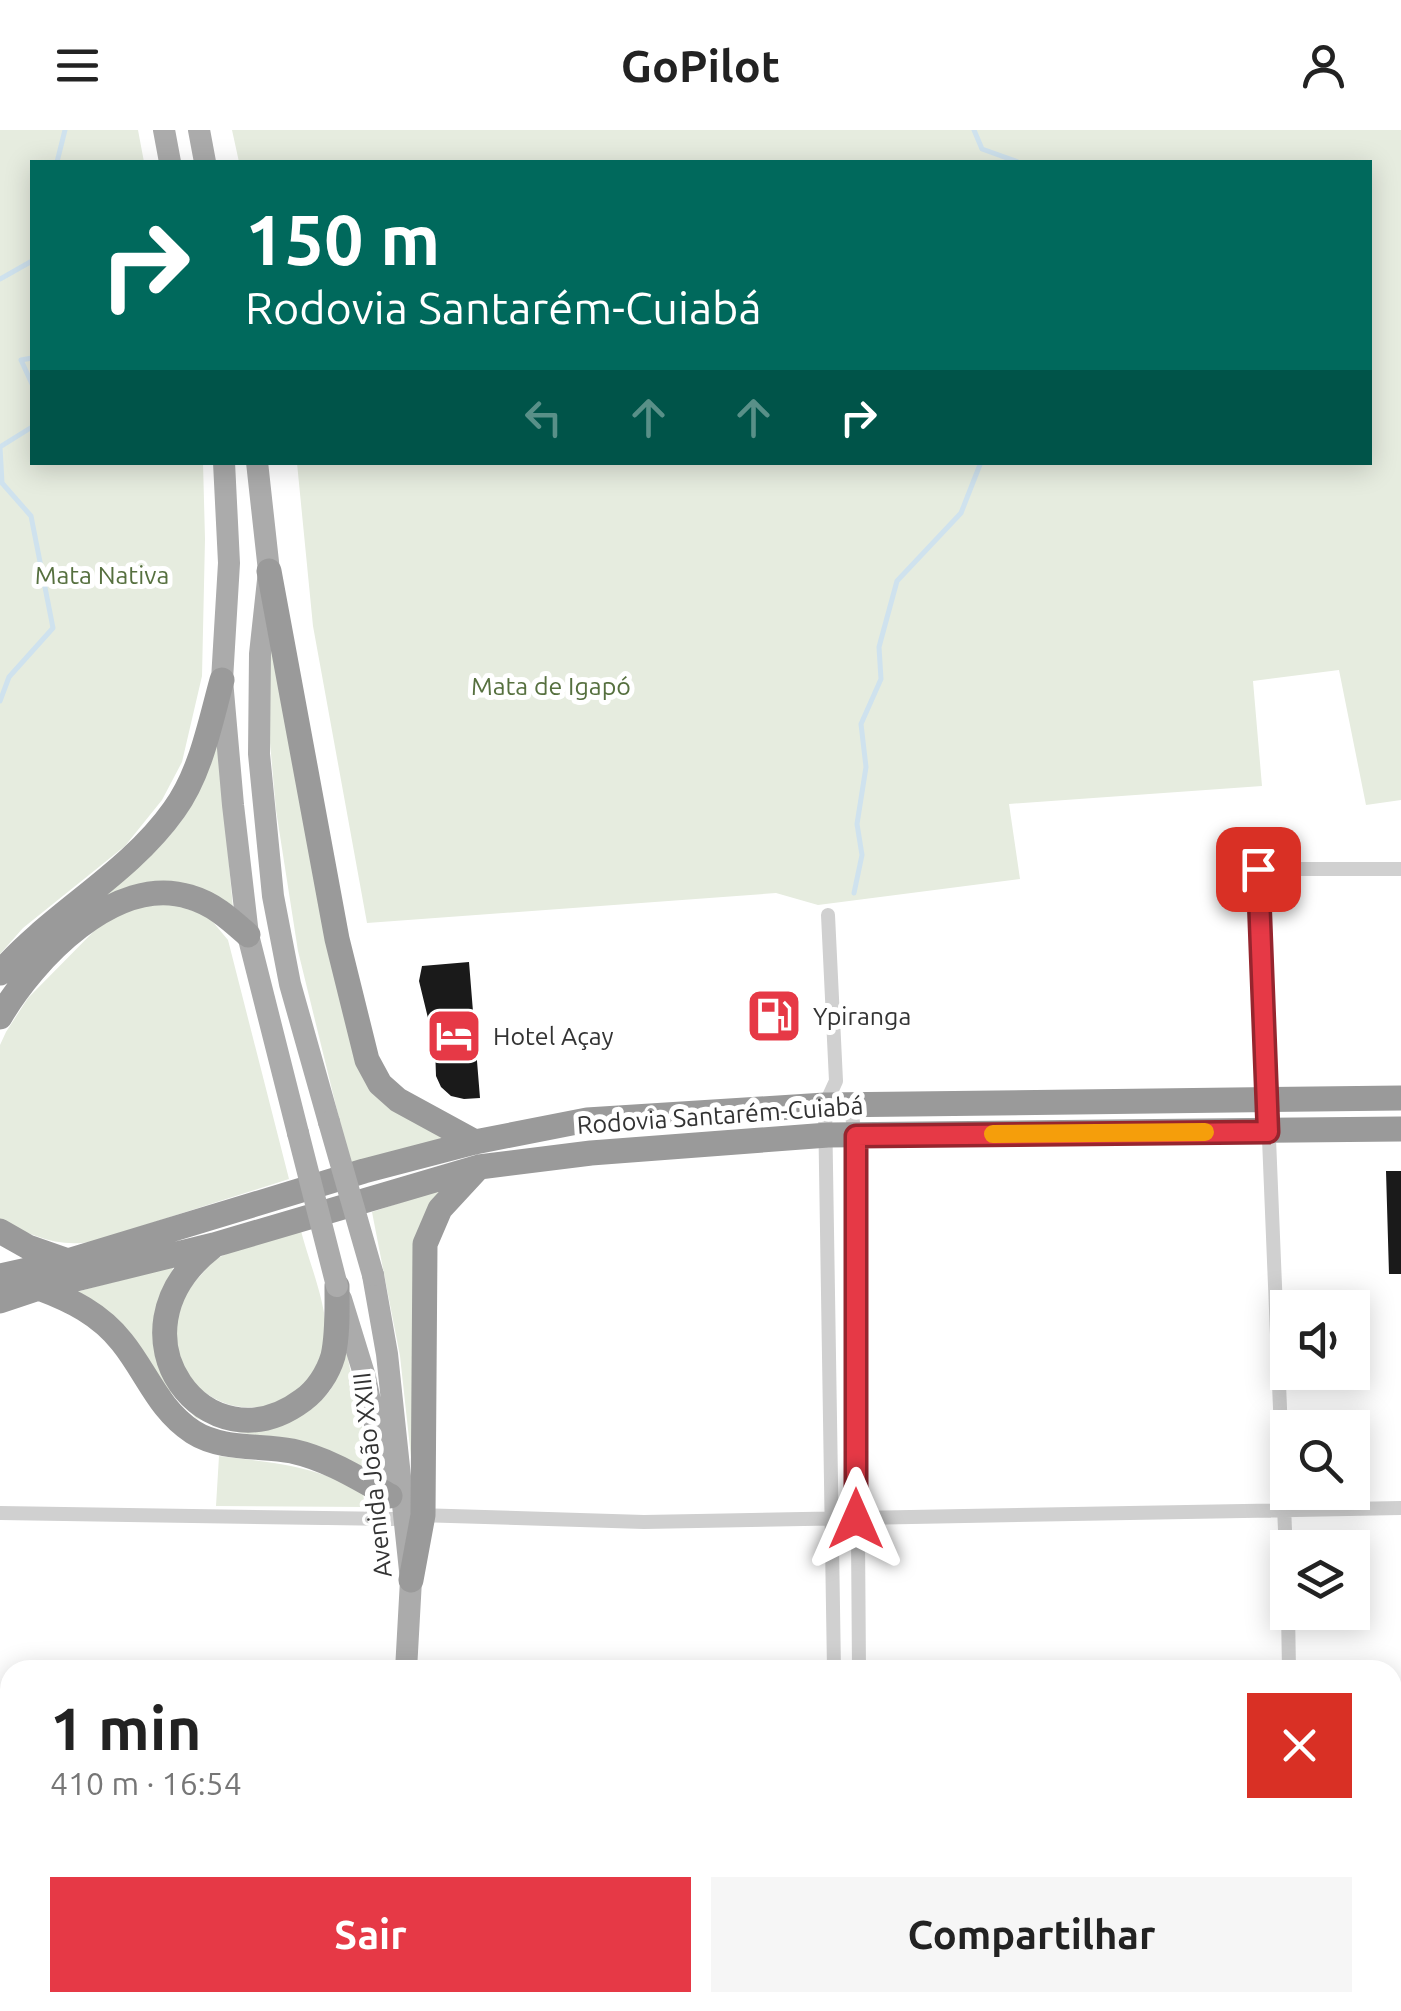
<!DOCTYPE html>
<html lang="pt">
<meta charset="utf-8">
<style>
body{margin:0;font-family:Ubuntu,sans-serif;background:#f6f6f6;color:#222;height:100vh;display:flex;flex-direction:column;font-size:38px;white-space:nowrap}
*{box-sizing:border-box;margin:0}
p{font-size:32px;color:#767676}
.icon{flex:none;width:55px;height:55px;fill:none;stroke:currentColor;stroke-width:2;stroke-linecap:round;stroke-linejoin:round}
.map{position:relative;flex:1;overflow:hidden}
.details{position:absolute;left:0px;top:1530px;width:1402px;height:352px;display:flex;flex-direction:column;background:#fff;border-radius:30px 30px 0 0;box-shadow:0 5px 25px #0003}
.details>*{flex:none}
.top-card{position:absolute;left:30px;top:30px;width:1342px;height:305px;border-radius:0px;box-shadow:0 5px 25px #0003;background:#00695c;color:#fff;overflow:hidden}
.buttons{position:absolute;left:1270px;top:1160px;display:grid;gap:20px}
.buttons a{display:grid;place-items:center;width:100px;height:100px;border-radius:0px;background:#fff;box-shadow:0 5px 25px #0003;font-size:50px}
.pin{position:absolute;display:grid;place-items:center;width:85px;height:85px;color:#fff;margin:-42px;border-radius:20px;box-shadow:0 5px 15px #0006}
.me{position:absolute;width:110px;margin:-55px;rotate:0deg;stroke-linejoin:round;filter:drop-shadow(0 0 8px #0008)}
.turn{display:flex;align-items:center;gap:35px;height:210px;padding:0 50px;font-size:45px}
.turn .icon{width:130px;height:130px;stroke-width:2.5}
.turn b{display:block;font-size:70px;line-height:85px}
.lanes{display:flex;align-items:center;height:95px;padding:0 50px;background:#0003;justify-content:center;gap:50px;direction:ltr}
.lanes .off{opacity:.35}
.round{display:grid;place-items:center;flex:none;width:105px;height:105px;border-radius:0px;background:#f6f6f6}
.headline{display:flex;align-items:center;justify-content:space-between;height:170px;padding:0 50px}
h1{font-size:60px;font-weight:600;line-height:75px}
.cta{display:flex;gap:20px;margin-top:auto;padding:20px 50px}
.cta a{flex:1;height:115px;border-radius:0px;background:#e63946;color:#fff;font-size:40px;font-weight:600;line-height:115px;text-align:center}
.cta a+a{background:#f6f6f6;color:#222}
header{display:flex;justify-content:space-between;align-items:center;height:130px;padding:0 50px;background:#fff;font-size:45px;font-weight:600}
.map>svg:first-child{display:block}
.green{fill:#e6ecdf}
.lines{fill:none;stroke-linecap:round;stroke-linejoin:round}
.stream{stroke:#cfe2ee;stroke-width:5}
.building{fill:#1a1a1a}
.street{stroke:#d0d0d0;stroke-width:14}
.secondary{stroke:#bdbdbd;stroke-width:20}
.primary{stroke:#ababab;stroke-width:22}
.highway{stroke:#9a9a9a;stroke-width:25}
.primary-bridge{stroke:#ababab;stroke-width:22}
.route-casing{stroke:#96252e;stroke-width:25}
.route{stroke:#e63946;stroke-width:18}
.slow{stroke:#f59e0b;stroke-width:18}
.labels{text-anchor:middle;stroke-width:10;stroke-linejoin:round;paint-order:stroke}
.park-label{font-size:25px;fill:#56703f;stroke:#fff}
.poi-label{font-size:25px;fill:#333;stroke:#fff;text-anchor:start}
.street-label{font-size:25px;fill:#333;stroke:#fff}
</style>
<header><svg class="icon" aria-label="menu" viewBox="0 0 24 24"><path d="M4 6h16M4 12h16M4 18h16"/></svg>GoPilot<svg class="icon" aria-label="person" viewBox="0 0 24 24"><circle cx="12" cy="8" r="4"/><path d="M4 21q1-7 8-7t8 7"/></svg></header>
<div class="map">
<svg width="1401" height="1881" viewBox="0 0 1401 1881">
<rect width="100%" height="100%" fill="#fff"/>
<path class="green" d="M0 0H138L144 32H32V332L203 333 205 409 202 546 182 632 162 670 125 716 23 798 0 824Z
M232 0H1401V670L1366 675 1339 540 1253 551 1262 656 1009 674 1020 749 818 775 776 763 367 793 313 496 297 333 1370 332V32H239Z
M269 442 367 930 459 1004 350 1033 298 821 276 680 263 534Z
M217 602 233 778C170 753 163 740 98 770 132 743 168 715 191 676 203 655 209 626 217 602Z
M166 772 208 786 228 810 289 1049 95 1111C59 1119 32 1105 0 1091V915L6 902 28 868 99 796 126 781Z
M454 1055 435 1075 416 1373 400 1226 372 1082Z
M301 1101C310 1136 329 1178 326 1214 324 1233 312 1255 295 1265 213 1312 134 1217 198 1148 205 1141 212 1131 220 1127 244 1114 275 1109 301 1101Z
M174 1136C146 1200 141 1238 199 1285 242 1284 317 1299 336 1249 340 1238 341 1223 344 1210L371 1340 315 1316 231 1301 196 1288 72 1163Z
M219 1326C270 1332 320 1336 363 1363L365 1377 216 1376Z"/>
<g class="lines">
<path class="stream" d="M974 0 982 19 1018 32
M57 32 65 0
M0 149 32 131
M32 228 21 230 32 254
M0 571 9 547 53 498 31 386 2 353 0 317 32 297
M854 763 862 725 857 694 866 637 861 594 881 549 879 517 897 451 961 383 981 332"/>
</g>
<path class="building" d="M469 832 480 968 464 969 451 966 441 957 436 946 435 917 419 851 422 836Z
M1386 1041H1401V1144H1389Z"/>
<g class="lines">
<path class="street" d="M828 785 836 951 825 975 834 1540
M850 972 855 1006 859 1540
M0 1383 393 1389
M417 1385 644 1392 1401 1378
M1288 1474 1258 739H1401
M1288 1482 1289 1540
M1392 1766H1401
M839 1872 840 1881
M867 1872V1881
M1294 1872 1295 1881
M51 1881 54 1872"/>
<path class="secondary" d="M0 1873 13 1881"/>
<path class="primary" d="M164 0 170 32
M199 0 205 32
M224 332 229 433 222 550 233 675 248 805 298 1003
M257 332 269 441 260 524 259 624 273 766 290 854 329 992
M373 1145 387 1224 411 1450 406 1540
M341 1169 365 1247 389 1361
M380 1881 381 1872"/>
<path class="highway" d="M269 441 337 809 367 930 380 954 398 970 475 1012
M0 843C52 783 128 745 174 680 201 643 210 593 222 550
M0 887C33 830 115 743 190 767 214 774 230 789 248 805
M0 1101 28 1117 68 1131
M211 1118C102 1204 207 1342 303 1270 317 1260 328 1243 333 1226 338 1204 337 1179 337 1156
M0 1146 68 1131 364 1041 475 1012 587 990 825 975 1401 968
M39 1158C71 1170 100 1184 122 1212 147 1243 158 1279 193 1302 221 1320 260 1315 292 1321 328 1329 358 1348 390 1366
M0 1171 39 1158 214 1115 479 1037 591 1023 828 1005 1401 999
M411 1450 423 1385 425 1114 440 1079 477 1039"/>
<path class="primary-bridge" d="M329 992 373 1145
M298 1003 337 1156"/>
</g>
<g class="lines">
<g class="route-casing">
<path id="route" d="M856 1389V1006L1268 1002 1258 739"/>
</g>
<use href="#route" class="route"/>
<path class="slow" d="M993 1004 1205 1002"/>
</g>
<defs>
<g id="fuel-square" transform="scale(2.875)"><rect x="-9" y="-9" width="18" height="18" rx="4" fill="#e63946" stroke="#fff"/><path d="M-5.5-6h7V0h2V4h1.3V-2.5L3-4.5l.8-.8L6-3V5H2.5V1h-1V6h-7ZM-4.2-4.7v3.2H.2V-4.7Z" fill="#fff"/></g>
<g id="hotel-square" transform="scale(2.875)"><rect x="-9" y="-9" width="18" height="18" rx="4" fill="#e63946" stroke="#fff"/><path d="M-6-4.5h1.5V1H6V5H4.5V3h-9V5H-6ZM-4 0a1.8 1.8 0 1 1 3.6 0ZM.5 0V-2.5h3Q6-2.5 6 0Z" fill="#fff"/></g>
</defs>
<g fill-rule="evenodd">
<use href="#fuel-square" x="774" y="886"/>
<use href="#hotel-square" x="454" y="906"/>
</g>
<g class="labels">
<g class="park-label">
<text x="102" y="454">Mata Nativa</text>
<text x="551" y="565">Mata de Igapó</text>
</g>
<g class="poi-label">
<text x="813" y="895">Ypiranga</text>
<text x="493" y="915">Hotel Açay</text>
</g>
<g class="street-label">
<text transform="translate(720 985) rotate(-4)" y="9">Rodovia Santarém-Cuiabá</text>
<text transform="translate(372 1345) rotate(-96)" y="9">Avenida João XXIII</text>
</g>
</g>
</svg>
<div class="buttons">
<a><svg class="icon" aria-label="sound" viewBox="0 0 24 24"><path d="M4 9h4l5-4v14l-5-4H4zM17 9q2 3 0 6"/></svg></a>
<a><svg class="icon" aria-label="search" viewBox="0 0 24 24"><circle cx="10" cy="10" r="6"/><path d="M15 15l6 6"/></svg></a>
<a><svg class="icon" aria-label="layers" viewBox="0 0 24 24"><path d="M12 4l9 5-9 5-9-5zM3 14l9 5 9-5"/></svg></a>
</div>
<div class="pin" style="left:1258px;top:739px;background:#d93025"><svg class="icon" aria-label="arrive" viewBox="0 0 24 24"><path d="M6 21V4h12l-3 4 3 4H6"/></svg></div>
<svg class="me" style="left:856px;top:1389px" viewBox="-20 -20 40 40"><path d="M0-17L14 15 0 8-14 15z" fill="#e63946" stroke="#fff" stroke-width="4"/></svg>
<div class="top-card">
<div class="turn"><svg class="icon" aria-label="right" viewBox="0 0 24 24"><path d="M7 20v-9h11M14 6l5 5-5 5"/></svg><div><b>150 m</b>Rodovia Santarém-Cuiabá</div></div>
<div class="lanes"><svg class="icon off" aria-label="left" viewBox="0 0 24 24"><path d="M17 20v-9H6M10 6l-5 5 5 5"/></svg><svg class="icon off" aria-label="ahead" viewBox="0 0 24 24"><path d="M12 20V5M6 11l6-6 6 6"/></svg><svg class="icon off" aria-label="ahead" viewBox="0 0 24 24"><path d="M12 20V5M6 11l6-6 6 6"/></svg><svg class="icon" aria-label="right" viewBox="0 0 24 24"><path d="M7 20v-9h11M14 6l5 5-5 5"/></svg></div>
</div>
<section class="details">
<div class="headline"><div><h1>1 min</h1><p>410 m · 16:54</p></div><a class="round" style="background:#d93025;color:#fff"><svg class="icon" aria-label="close" viewBox="0 0 24 24"><path d="M6 6l12 12M18 6L6 18"/></svg></a></div>
<div class="cta"><a>Sair</a><a>Compartilhar</a></div>
</section>
</div>
